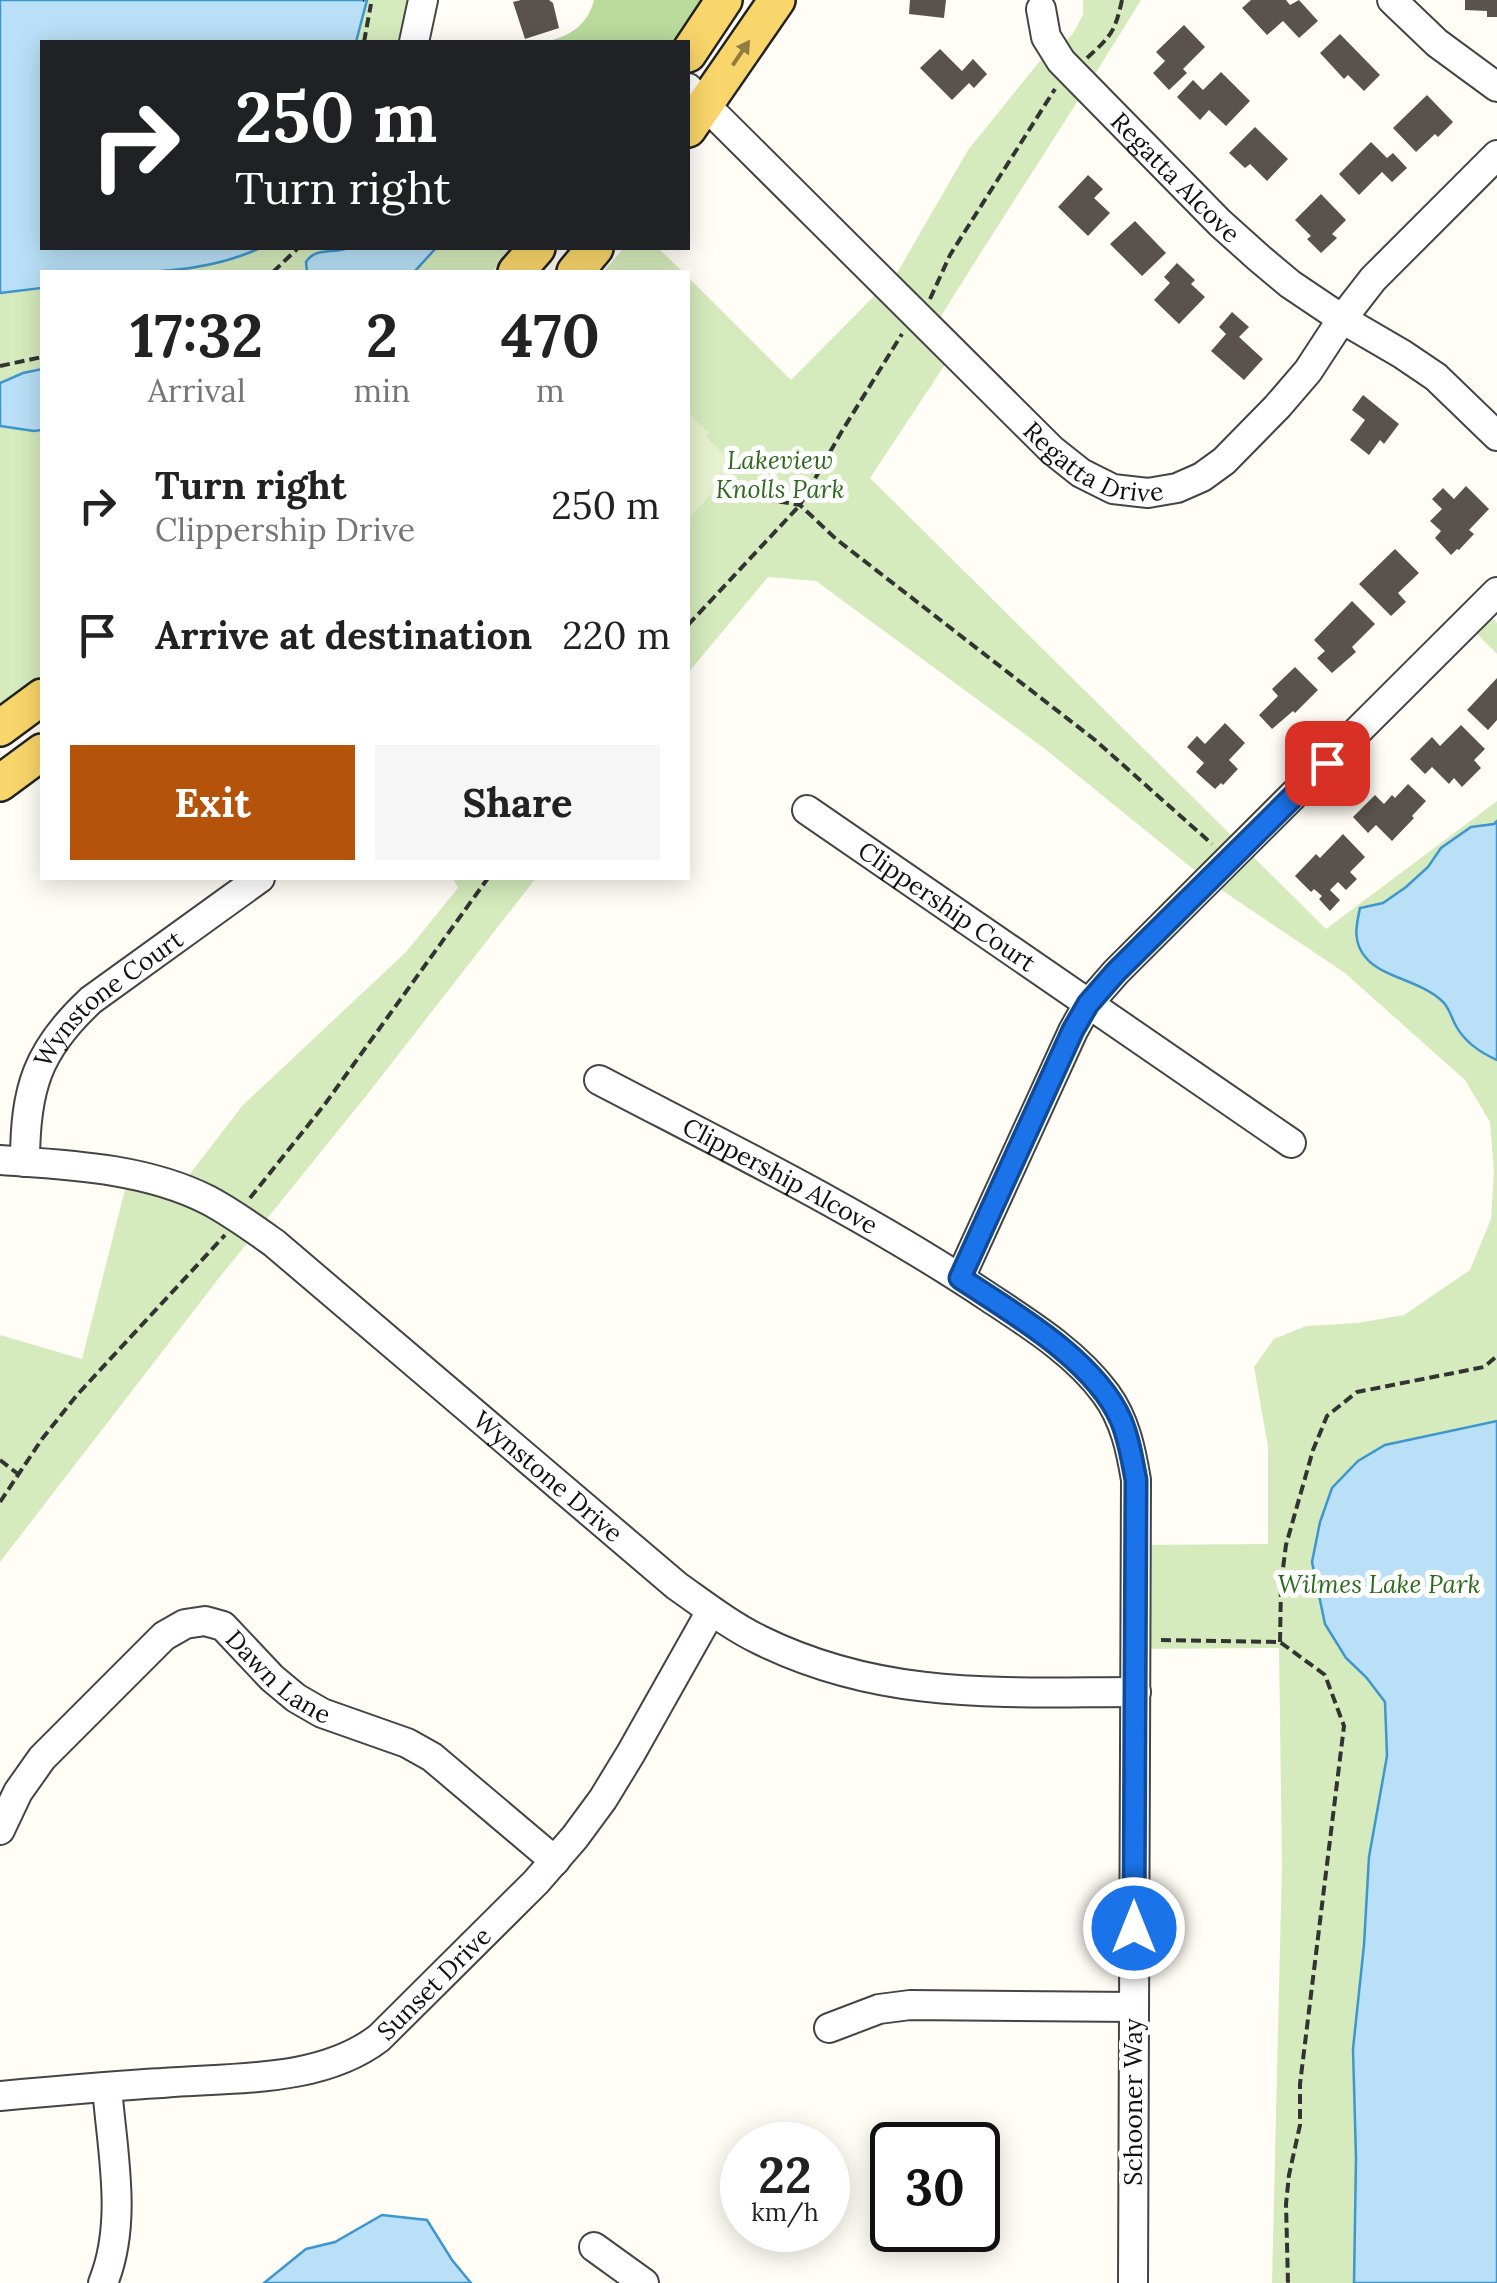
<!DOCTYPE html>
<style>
body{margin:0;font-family:Lora,serif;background:#f6f6f6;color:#222;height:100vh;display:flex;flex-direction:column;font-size:38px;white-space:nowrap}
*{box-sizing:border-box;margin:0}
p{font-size:32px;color:#767676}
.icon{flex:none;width:55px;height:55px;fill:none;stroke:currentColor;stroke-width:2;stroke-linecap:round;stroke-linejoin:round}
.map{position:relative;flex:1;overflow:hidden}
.drawer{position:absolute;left:40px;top:270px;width:650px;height:610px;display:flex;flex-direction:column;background:#fff;border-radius:0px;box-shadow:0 5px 25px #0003}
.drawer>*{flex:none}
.hud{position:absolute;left:40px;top:40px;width:650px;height:210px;border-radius:0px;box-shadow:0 5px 25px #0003;background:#202124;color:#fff;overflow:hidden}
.speed{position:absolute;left:720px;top:2122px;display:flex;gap:20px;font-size:50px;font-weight:700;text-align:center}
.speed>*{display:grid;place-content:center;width:130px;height:130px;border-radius:50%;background:#fff;box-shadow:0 5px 25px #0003;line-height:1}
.speed small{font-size:25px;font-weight:400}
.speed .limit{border:5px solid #111;border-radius:15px;background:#fff;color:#111}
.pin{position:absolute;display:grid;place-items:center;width:85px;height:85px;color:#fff;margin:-42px;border-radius:20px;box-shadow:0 5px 15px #0006}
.me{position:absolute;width:110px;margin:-55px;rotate:0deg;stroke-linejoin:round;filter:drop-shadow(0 0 8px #0008)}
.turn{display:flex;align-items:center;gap:35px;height:210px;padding:0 30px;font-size:45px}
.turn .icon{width:130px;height:130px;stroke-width:2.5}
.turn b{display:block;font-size:70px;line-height:85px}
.eta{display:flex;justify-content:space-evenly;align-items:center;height:170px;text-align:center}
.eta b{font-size:60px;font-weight:700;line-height:70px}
.cta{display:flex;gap:20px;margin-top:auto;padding:20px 30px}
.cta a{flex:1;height:115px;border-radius:0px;background:#b45309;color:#fff;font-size:40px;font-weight:700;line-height:115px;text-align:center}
.cta a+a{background:#f6f6f6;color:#222}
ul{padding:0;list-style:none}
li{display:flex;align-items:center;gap:30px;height:130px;padding:0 30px}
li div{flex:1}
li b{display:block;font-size:38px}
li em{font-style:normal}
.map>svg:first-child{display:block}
.green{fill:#d5ebbd}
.forest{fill:#b9dc9c}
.pitch{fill:#e6f2cf}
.water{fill:#b9e0f7;stroke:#3f96cf;stroke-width:2.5}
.building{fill:#5a524d}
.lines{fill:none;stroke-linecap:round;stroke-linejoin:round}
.minor-casing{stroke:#444;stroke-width:32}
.major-casing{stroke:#222;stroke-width:40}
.path{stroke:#333;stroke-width:4;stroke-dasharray:10 5;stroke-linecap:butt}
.minor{stroke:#fff;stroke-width:28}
.major{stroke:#f9d66b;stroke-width:35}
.oneway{fill:#917d42}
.route-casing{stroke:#114b97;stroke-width:25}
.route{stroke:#1a73e8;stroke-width:18}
.labels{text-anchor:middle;stroke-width:10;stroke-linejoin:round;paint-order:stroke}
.street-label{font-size:25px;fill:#111;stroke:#fff}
.park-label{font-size:25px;font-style:italic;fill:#2f6b1f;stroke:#fff}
</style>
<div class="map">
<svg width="1497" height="2283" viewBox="0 0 1497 2283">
<rect width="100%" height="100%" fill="#fffdf5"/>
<path class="green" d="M0 0H412L403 42H42V248H514L492 272H42V676L0 707Z
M1083 0H1141C1073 111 1001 219 933 329L954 351 870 478 1326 929 1497 801V2283H1272L1282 1864 1279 1648 1136 1649V1545L1268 1544V1447L1254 1367 1274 1339 1306 1326 1357 1323 1404 1315 1470 1270 1491 1219 1494 1172 1490 1122 1465 1080 1345 973 1208 881 1045 749 816 581 768 577 688 673V277L791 380 897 273 968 150 1039 62 1072 35 1083 15Z
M624 248H658L683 272H603Z
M1481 608 1497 623V654L1466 623Z
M453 878H536L366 1096 219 1278 0 1562V1335L82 1359 129 1174 179 1188 243 1105 406 952 458 888Z"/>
<path class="forest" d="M594 0H703L674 42H546C571 35 587 26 594 0Z"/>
<path class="pitch" d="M688 413 709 433 706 437 737 467 688 519Z"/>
<path class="water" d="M0 0H367L356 42H42V248H260C194 279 114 272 42 272V288L0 293Z
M348 248H436L414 272H307L306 262C315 247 333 254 348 248Z
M42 369V430L34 431 0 426V383L23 373Z
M1497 821V1060C1481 1053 1465 1042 1456 1026 1451 1017 1449 1006 1441 1000 1420 981 1383 977 1367 959 1352 943 1356 926 1360 908L1383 903 1406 887 1428 867 1441 848 1471 827 1494 824Z
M1497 1421V2283H1354L1356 2158 1353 2049 1364 1945 1369 1857 1387 1756 1385 1702 1366 1677 1346 1658 1325 1624 1312 1562 1320 1522 1332 1488 1358 1461 1385 1445Z
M382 2215 427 2220 452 2260 471 2283H264L306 2249 335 2242Z"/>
<path class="building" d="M521 0H549L553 3 559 28 525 39 513 2Z
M910 0H946L944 18 909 14Z
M1251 0H1286L1290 5 1299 0 1318 21 1299 38 1283 21 1267 35 1242 8Z
M1465 0H1497V17H1487V11L1465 10Z
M1184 25 1205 47 1183 69 1187 73 1169 90 1153 73 1165 61 1156 52Z
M1340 34 1380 75 1364 91 1348 75 1344 79 1320 53Z
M940 49 962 71 973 59 987 74 974 88 969 83 952 100 920 68Z
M1221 72 1250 101 1226 126 1209 110 1200 120 1177 97 1193 80 1203 90Z
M1427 95 1453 122 1438 137 1435 134 1416 152 1393 128Z
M1255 127 1288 159 1267 181 1250 164 1245 168 1229 153Z
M1371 142 1387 158 1393 153 1407 168 1392 182 1382 172 1359 195 1339 174Z
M1088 175 1103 189 1094 198 1110 213 1088 236 1058 207Z
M1321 194 1346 220 1332 234 1337 238 1321 253 1307 239 1311 236 1295 220Z
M1135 221 1166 253 1142 276 1110 244Z
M1177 263 1195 280 1191 284 1205 297 1179 324 1154 300 1170 283 1164 277Z
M1232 312 1249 327 1239 337 1263 359 1244 380 1211 351 1226 334 1219 327Z
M1363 395 1399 424 1384 444 1380 440 1369 455 1350 440 1365 420 1352 410Z
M1466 486 1489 509 1469 530 1474 534 1459 550 1457 549 1451 555 1435 538 1441 531 1430 521 1442 509 1432 499 1443 488 1454 499Z
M1395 549 1419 573 1398 593 1406 602 1391 616 1359 584Z
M1352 601 1375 624 1352 647 1356 652 1332 673 1317 658 1325 651 1314 640Z
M1295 667 1318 690 1295 713 1293 711 1272 729 1259 715 1278 696 1272 689Z
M1497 678V720L1488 730 1467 710Z
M1225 723 1245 743 1229 760 1238 769 1223 785 1221 783 1215 789 1196 772 1204 763 1187 747 1197 736 1205 744Z
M1461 725 1485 749 1474 760 1481 768 1462 787 1454 778 1449 784 1432 767 1425 774 1410 759 1432 737 1440 746Z
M1408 784 1426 801 1412 816 1414 818 1392 841 1376 825 1368 833 1353 817 1375 795 1384 804 1392 795 1395 798Z
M1343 834 1365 857 1350 872 1357 879 1346 890 1338 882 1330 890 1340 900 1330 911 1319 899 1322 896 1314 889 1311 892 1295 876 1316 854 1320 858Z"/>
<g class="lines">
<g class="minor-casing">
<g id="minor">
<path d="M1392 0 1437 43 1497 87"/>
<path id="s1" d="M1041 9 1046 37 1061 61 1220 223 1259 258 1290 284 1342 319 1402 354 1436 377 1497 436"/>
<path d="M414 42 423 0"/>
<path id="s2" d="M688 88 1052 450 1081 473 1113 489 1148 493 1177 488 1202 477 1224 461 1277 407 1308 371 1342 319 1373 279 1497 155"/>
<path id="s3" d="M807 810 1291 1143"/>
<path id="s4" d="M599 1080C731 1149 866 1215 990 1298 1031 1325 1077 1354 1106 1394 1125 1420 1131 1450 1136 1480L1133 2283"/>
<path id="s5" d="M0 1160C69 1165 145 1168 208 1200 231 1212 253 1228 274 1243L677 1586C704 1605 731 1626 760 1640 884 1701 1003 1692 1136 1692"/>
<path id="s6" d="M25 1162C25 1089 37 1050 91 1000L260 878"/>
<path d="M960 1278 1073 1031 1088 1004 1116 972 1497 592"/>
<path id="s7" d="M0 1830 18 1792 42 1758 164 1636 185 1624 205 1621 223 1626 272 1678 296 1698 322 1713 407 1743 432 1757 555 1861"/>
<path d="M829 2028 879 2009 910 2005 1134 2007"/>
<path id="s8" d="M0 2096C54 2091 108 2086 162 2083 234 2077 320 2083 379 2038L536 1882 575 1837 603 1799 631 1753 711 1611"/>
<path d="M594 2247 644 2283"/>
<path d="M103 2283C128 2222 112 2151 107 2087"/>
</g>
</g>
<g class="major-casing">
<path id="major" d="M688 54 724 0
M688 129 777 0
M516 272 537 248
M575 272 595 248
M0 728 42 697
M0 783 42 752"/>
</g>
<path class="path" d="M363 0H364
M364 42 371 4
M1087 58C1111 36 1115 32 1122 0
M273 272 298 248
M930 299 950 255 1055 89
M0 366 42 357
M724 481 746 496 800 505 836 539 1095 740 1212 844
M688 625 800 505 842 431 902 334
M250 1198 325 1104 488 878
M0 1460 18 1474
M0 1502 42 1439 77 1395 225 1235
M1161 1640 1280 1642 1325 1675 1344 1726 1300 2084V2125L1289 2175 1286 2204 1288 2283
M1280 1642 1281 1584 1286 1545 1313 1450 1327 1416 1357 1392 1484 1367 1497 1356"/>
<use href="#minor" class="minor"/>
<use href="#major" class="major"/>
</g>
<defs><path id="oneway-solid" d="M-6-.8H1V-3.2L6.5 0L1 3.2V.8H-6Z" transform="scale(2.5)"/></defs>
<use class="oneway" href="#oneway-solid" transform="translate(741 53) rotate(-56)"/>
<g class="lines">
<g class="route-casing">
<path id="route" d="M1134 1928 1136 1480C1132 1459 1129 1439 1121 1420 1095 1360 1013 1313 960 1278L1073 1030 1088 1004 1116 972 1327 763"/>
</g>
<use href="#route" class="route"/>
</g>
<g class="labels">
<g class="street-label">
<text dy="9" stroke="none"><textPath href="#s1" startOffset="220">Regatta Alcove</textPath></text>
<text dy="9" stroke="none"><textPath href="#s2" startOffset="558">Regatta Drive</textPath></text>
<text dy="9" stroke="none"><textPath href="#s3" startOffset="170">Clippership Court</textPath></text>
<text dy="9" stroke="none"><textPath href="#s6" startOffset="195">Wynstone Court</textPath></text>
<text dy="9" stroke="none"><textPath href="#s4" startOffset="205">Clippership Alcove</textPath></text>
<text dy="9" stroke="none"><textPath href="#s5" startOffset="652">Wynstone Drive</textPath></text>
<text dy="9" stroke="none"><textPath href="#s7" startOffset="395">Dawn Lane</textPath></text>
<text dy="9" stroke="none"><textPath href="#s8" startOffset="465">Sunset Drive</textPath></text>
<text transform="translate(1133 2102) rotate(-90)" y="9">Schooner Way</text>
</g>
<g class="park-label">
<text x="780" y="469">Lakeview<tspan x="780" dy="29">Knolls Park</tspan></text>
<text x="1379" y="1593">Wilmes Lake Park</text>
</g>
</g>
</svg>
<div class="speed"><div>22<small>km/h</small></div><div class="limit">30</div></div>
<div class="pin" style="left:1327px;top:763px;background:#d93025"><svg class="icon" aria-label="arrive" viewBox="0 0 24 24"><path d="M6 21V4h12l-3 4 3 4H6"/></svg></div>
<svg class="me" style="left:1134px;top:1928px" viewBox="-20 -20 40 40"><circle r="17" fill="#1a73e8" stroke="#fff" stroke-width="3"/><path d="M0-11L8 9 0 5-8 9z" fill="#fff"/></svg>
<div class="hud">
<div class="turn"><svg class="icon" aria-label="right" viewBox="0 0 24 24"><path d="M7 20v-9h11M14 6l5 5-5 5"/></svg><div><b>250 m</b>Turn right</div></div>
</div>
<section class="drawer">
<div class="eta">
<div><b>17:32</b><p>Arrival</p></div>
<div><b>2</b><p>min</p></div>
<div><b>470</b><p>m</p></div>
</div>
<ul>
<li><svg class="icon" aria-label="right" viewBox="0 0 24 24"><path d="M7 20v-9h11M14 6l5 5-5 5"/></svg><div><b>Turn right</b><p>Clippership Drive</p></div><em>250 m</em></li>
<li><svg class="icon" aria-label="arrive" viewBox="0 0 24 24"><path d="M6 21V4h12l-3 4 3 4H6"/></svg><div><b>Arrive at destination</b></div><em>220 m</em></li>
</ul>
<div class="cta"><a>Exit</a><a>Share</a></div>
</section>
</div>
